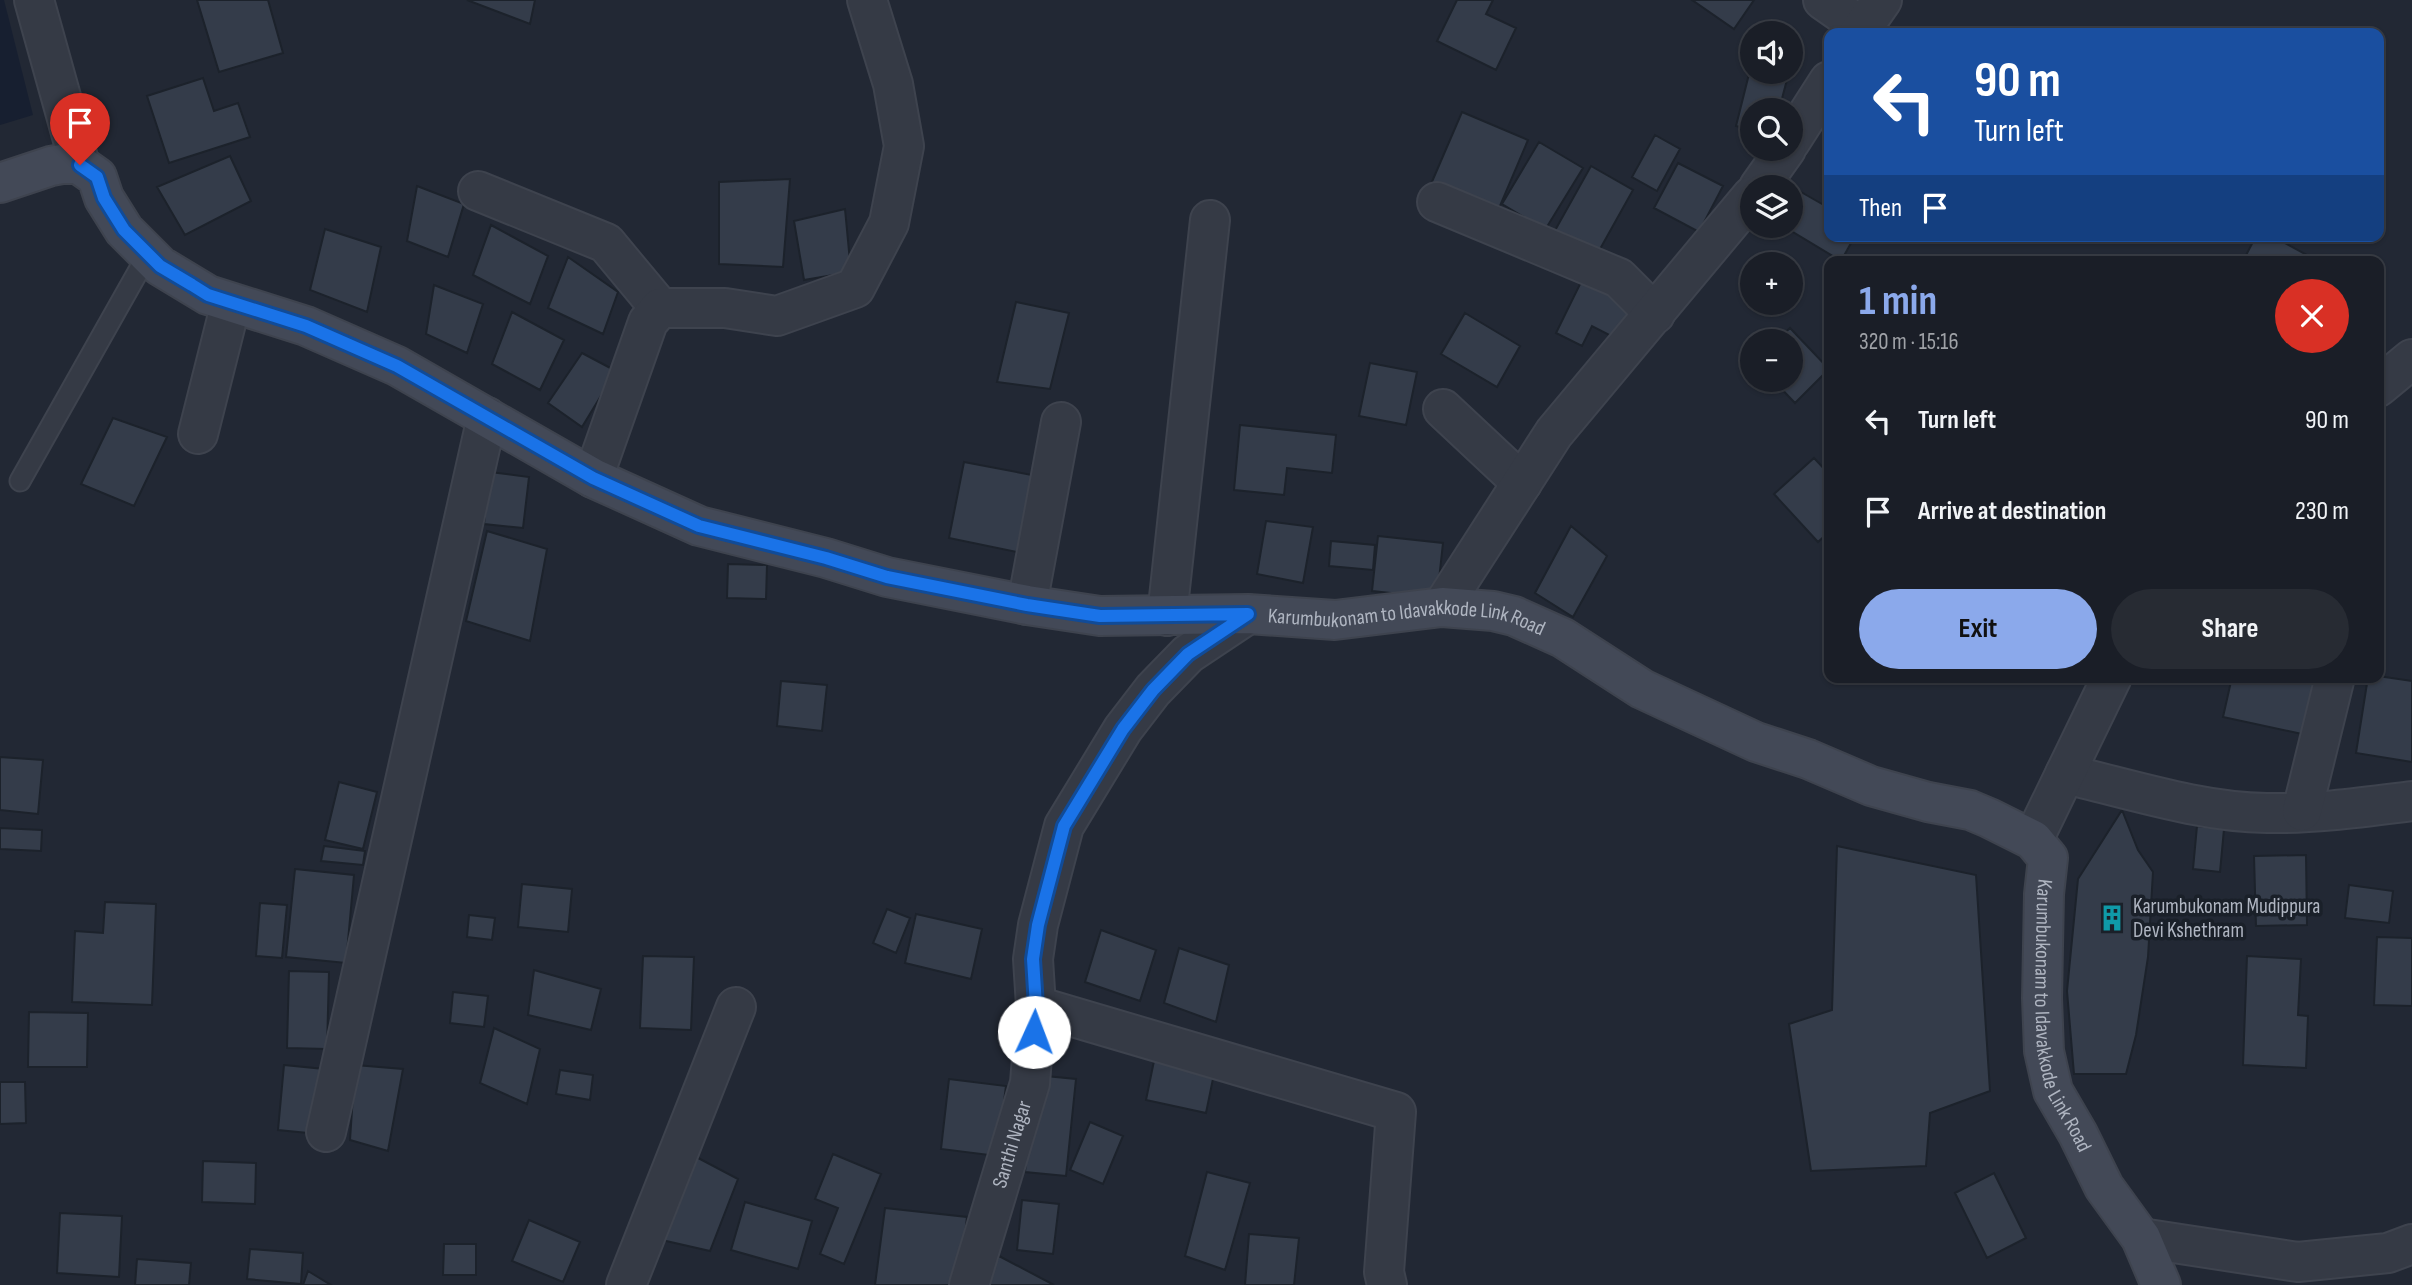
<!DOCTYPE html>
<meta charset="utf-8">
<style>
body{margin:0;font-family:"Sofia Sans Condensed",sans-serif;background:#272b33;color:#f1f3f6;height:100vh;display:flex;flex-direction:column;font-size:26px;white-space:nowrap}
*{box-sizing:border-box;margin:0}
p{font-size:23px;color:#9fa2a7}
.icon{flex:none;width:38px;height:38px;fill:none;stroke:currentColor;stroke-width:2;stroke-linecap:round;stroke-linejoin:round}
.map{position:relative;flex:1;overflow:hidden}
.side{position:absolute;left:1824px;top:256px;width:560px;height:427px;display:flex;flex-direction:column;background:#1a1e27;border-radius:14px;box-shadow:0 2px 5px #0004,0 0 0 2px #383c44}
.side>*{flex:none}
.guide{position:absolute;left:1824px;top:28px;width:560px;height:214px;border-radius:14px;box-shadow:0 2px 5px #0004,0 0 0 2px #383c44;background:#1a4fa0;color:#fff;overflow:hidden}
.fabs{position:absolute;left:1740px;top:21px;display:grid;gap:14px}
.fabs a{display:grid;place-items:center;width:63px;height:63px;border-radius:50%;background:#1a1e27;box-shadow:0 2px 5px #0004,0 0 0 2px #383c44;font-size:35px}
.pin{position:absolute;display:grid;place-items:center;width:60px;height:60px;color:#fff;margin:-72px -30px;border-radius:50% 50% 50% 0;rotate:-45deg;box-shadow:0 0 7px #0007}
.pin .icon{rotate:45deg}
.me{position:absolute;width:77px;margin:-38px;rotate:2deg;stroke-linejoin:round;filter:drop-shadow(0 0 5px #0008)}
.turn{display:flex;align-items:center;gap:24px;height:147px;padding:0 35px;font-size:32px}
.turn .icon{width:91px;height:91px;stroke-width:2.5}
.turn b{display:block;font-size:49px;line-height:60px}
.then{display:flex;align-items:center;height:66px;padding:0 35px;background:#0003;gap:14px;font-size:26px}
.round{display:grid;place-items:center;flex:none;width:74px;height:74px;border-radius:37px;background:#272b33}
.summary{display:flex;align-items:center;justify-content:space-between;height:119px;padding:0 35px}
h1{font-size:42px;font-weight:700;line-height:52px;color:#8ba9eb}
.button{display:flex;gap:14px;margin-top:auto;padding:14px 35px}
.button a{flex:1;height:80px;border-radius:42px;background:#8ba9eb;color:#111;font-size:28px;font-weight:700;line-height:80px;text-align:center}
.button a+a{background:#272b33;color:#f1f3f6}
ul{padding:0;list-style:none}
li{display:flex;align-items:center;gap:21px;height:91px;padding:0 35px}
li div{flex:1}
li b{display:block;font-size:26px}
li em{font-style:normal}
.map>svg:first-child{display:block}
.water{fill:#171f30}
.building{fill:#343c4a;stroke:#1c222b;stroke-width:2}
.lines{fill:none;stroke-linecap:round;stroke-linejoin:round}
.lane-casing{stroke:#3e434e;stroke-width:23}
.street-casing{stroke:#3e434e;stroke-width:42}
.secondary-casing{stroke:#3e434e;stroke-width:42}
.lane{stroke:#353a45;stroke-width:19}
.street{stroke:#353a45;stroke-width:38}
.secondary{stroke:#434957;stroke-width:38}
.route-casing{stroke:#114b97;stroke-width:18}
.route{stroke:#1a73e8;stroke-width:12}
.labels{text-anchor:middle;stroke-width:7;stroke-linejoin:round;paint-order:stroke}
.street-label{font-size:21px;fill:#afb5c1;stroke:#1a2029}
.poi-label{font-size:21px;fill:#afb5c1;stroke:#1a2029;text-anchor:start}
</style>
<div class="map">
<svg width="2412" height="1285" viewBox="0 0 2412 1285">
<rect width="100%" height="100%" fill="#222834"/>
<path class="water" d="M0 0H4L33 115 0 125Z"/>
<path class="building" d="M197 0H268L283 53 219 72Z
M467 0H535L530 24Z
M1457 0H1493L1486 14 1516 28 1496 70 1437 41Z
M1692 0H1754L1734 29Z
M1752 62V72H1789L1779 110H1752V130L1736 126Z
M203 78 214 111 238 103 250 137 169 163 147 96Z
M1462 112 1528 140 1497 213 1431 184Z
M1655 135 1680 149 1657 191 1632 177Z
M1539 142 1583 168 1545 230 1502 204Z
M230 156 251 201 185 235 157 187Z
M1678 163 1723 186 1699 232 1654 208Z
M1591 166 1633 190 1595 258 1553 234Z
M790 179 783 267 719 264V182Z
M417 186 464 204 448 257 407 241Z
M1801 192 1829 208V236H1855L1841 261 1783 226H1790V210Z
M845 209 851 272 804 280 794 221Z
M491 225 548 256 530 304 473 275Z
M325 229 381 247 367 312 310 290Z
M2256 236H2288L2285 243 2316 260 2243 261Z
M568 257 618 292 603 334 548 308Z
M1583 278 1635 305 1617 339 1592 326 1582 346 1556 333Z
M434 285 483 304 467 353 426 334Z
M1016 302 1069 313 1050 389 997 382Z
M512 312 564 340 540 390 492 364Z
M1465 313 1520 346 1497 387 1441 354Z
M1790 328 1829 369 1795 403 1773 380H1790V341H1776Z
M582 353 616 371 582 427 548 403Z
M1370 363 1417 372 1406 425 1359 416Z
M113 418 167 437 134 506 81 484Z
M1240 425 1336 435 1332 473 1287 468 1284 495 1234 490Z
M1814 458 1829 474V532L1818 542 1774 494Z
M964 462 1037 476 1022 553 949 538Z
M490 472 529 477 523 528 484 524Z
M1266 521 1313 527 1303 583 1257 574Z
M1571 526 1607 556 1573 617 1535 593Z
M487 531 547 549 530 641 466 621Z
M1378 536 1443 543 1437 598 1372 591Z
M1331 541 1375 545 1373 570 1329 566Z
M728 564 767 565 766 599 727 598Z
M2378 676 2412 681V762L2356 753 2368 677Z
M2232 677H2328L2316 737 2223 717Z
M781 681 827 685 822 731 777 726Z
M0 757 43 760 38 814 0 810Z
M339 782 377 792 363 849 325 840Z
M2122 810 2138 850 2153 872 2148 957 2136 1035 2126 1074H2074L2067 991 2078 879Z
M2197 826 2224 829 2220 872 2193 869Z
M0 828 42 830 41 851 0 849Z
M324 846 365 851 363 865 321 861Z
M1837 846 1976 875 1990 1091 1930 1113 1926 1166 1811 1171 1789 1024 1832 1010Z
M2306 855 2307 925 2256 926 2254 856Z
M295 869 354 875 346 963 286 957Z
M522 884 572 889 568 932 518 927Z
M2349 885 2393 891 2389 923 2345 918Z
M105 902 156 904 152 1005 72 1002 75 931 103 933Z
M260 903 287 905 282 958 256 956Z
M887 909 910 918 896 953 873 943Z
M916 914 982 929 971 979 905 963Z
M469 915 495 918 492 940 467 937Z
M1101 930 1156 950 1140 1001 1085 982Z
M2377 937 2412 938V1006L2374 1005Z
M1179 948 1229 965 1216 1022 1164 1003Z
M643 956 694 957 691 1030 640 1028Z
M2247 956 2301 959 2298 1015 2308 1016 2306 1068 2243 1065Z
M534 970 601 989 591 1030 528 1015Z
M289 971 329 972 327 1049 287 1048Z
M453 992 488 996 484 1027 450 1023Z
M29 1012 88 1013 87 1067H28Z
M494 1028 540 1049 527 1104 480 1083Z
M1155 1056 1215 1069 1206 1113 1146 1100Z
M284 1065 324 1069 318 1134 278 1130Z
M355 1065 403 1069 388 1151 350 1140Z
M560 1070 593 1075 590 1100 556 1094Z
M1035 1075 1076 1079 1066 1176 1025 1172Z
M949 1079 1006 1086 997 1156 941 1149Z
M0 1082H25L26 1123 0 1124Z
M1090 1122 1123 1136 1103 1184 1070 1170Z
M683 1150 738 1179 710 1251 653 1238Z
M833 1154 881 1174 844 1264 820 1254 838 1208 815 1199Z
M203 1161 256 1163 255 1204 202 1202Z
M1207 1172 1250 1183 1225 1270 1185 1256Z
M1994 1173 2026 1238 1987 1258 1955 1193Z
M1022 1200 1059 1204 1053 1254 1017 1250Z
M745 1202 812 1221 798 1269 731 1250Z
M885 1208 967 1217 959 1285H875Z
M60 1213 122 1216 119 1277 57 1273Z
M529 1220 580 1242 563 1282 512 1261Z
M1249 1234 1299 1238 1294 1285H1245Z
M444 1244H476V1275H443Z
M250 1249 303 1253 301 1284 247 1279Z
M999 1256 1054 1285H984Z
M137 1259 191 1263 189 1285H135Z
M308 1271 331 1285H303Z"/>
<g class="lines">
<g class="lane-casing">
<path id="lane" d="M20 481 148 254"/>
</g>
<g class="street-casing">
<g id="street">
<path d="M34 0 80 165"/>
<path d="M1823 0 1863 28"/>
<path d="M1859 33 1882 0"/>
<path d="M1790 142 1829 81"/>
<path d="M1759 187 1786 149"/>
<path d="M478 191 606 243 660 308"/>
<path d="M1437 202 1619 278 1655 314"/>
<path d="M2378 387 2412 359"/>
<path d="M1443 409 1522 483"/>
<path d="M198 434 231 303"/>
<path d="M593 478 648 322 660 308H725L777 316 855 288 889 223 904 146 893 84 867 0"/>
<path d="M1027 605 1061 422"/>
<path d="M1442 607 1554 433 1752 196"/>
<path d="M1167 616 1210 220"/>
<path d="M2065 774C2130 789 2199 812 2267 813 2315 814 2364 807 2412 801"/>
<path d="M2302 811 2335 677"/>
<path d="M2033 840 2112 677"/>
<path d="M1036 1006 1396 1112 1384 1272 1387 1285"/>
<path d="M326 1132 487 417"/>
<path d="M2141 1238 2298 1262 2388 1253 2412 1244"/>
<path d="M626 1285 736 1007"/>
<path id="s1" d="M969 1285 1030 1083 1036 1006 1033 959 1038 925 1064 826 1123 729 1153 690 1188 654 1248 614"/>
</g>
</g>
<g class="secondary-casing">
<g id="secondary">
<path id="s2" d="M0 183 51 166 67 163 80 165 97 177 104 198 124 230 160 266 208 295 306 326 397 366 593 478 699 526 826 558 887 577 1027 605 1100 616 1248 614 1335 620 1442 607 1493 611 1514 616 1563 638 1642 689 1756 742 1808 759 1871 786 1928 802 1970 810 1989 818 2033 840 2048 858 2044 894 2042 998 2044 1051 2053 1091 2078 1134 2104 1187 2141 1238 2161 1285"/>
</g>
</g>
<use href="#lane" class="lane"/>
<use href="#street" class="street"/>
<use href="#secondary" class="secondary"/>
</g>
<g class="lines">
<g class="route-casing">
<path id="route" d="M80 165 97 177 104 198 124 230 160 266 192 285 208 295 306 326 397 366 593 478 699 526 826 558 887 577 1027 605 1100 616 1248 614 1188 654 1153 690 1123 729 1064 826 1038 925 1033 959 1036 1006 1034 1032"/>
</g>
<use href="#route" class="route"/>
</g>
<defs>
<g id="building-bare" transform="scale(2.1)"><path d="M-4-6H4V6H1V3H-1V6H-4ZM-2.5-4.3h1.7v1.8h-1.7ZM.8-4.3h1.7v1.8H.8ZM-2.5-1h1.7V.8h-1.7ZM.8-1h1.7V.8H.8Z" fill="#0f9aa8" stroke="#1a2029" stroke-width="2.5" paint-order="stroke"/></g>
</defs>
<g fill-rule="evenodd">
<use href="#building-bare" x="2112" y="918"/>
</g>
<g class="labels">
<g class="street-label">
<text dy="7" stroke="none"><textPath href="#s2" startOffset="1535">Karumbukonam to Idavakkode Link Road</textPath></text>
<text dy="7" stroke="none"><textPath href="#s2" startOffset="2396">Karumbukonam to Idavakkode Link Road</textPath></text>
<text dy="7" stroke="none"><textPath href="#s1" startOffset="147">Santhi Nagar</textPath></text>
</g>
<g class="poi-label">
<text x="2133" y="913">Karumbukonam Mudippura<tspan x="2133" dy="24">Devi Kshethram</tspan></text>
</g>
</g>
</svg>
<div class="fabs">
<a><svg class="icon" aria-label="sound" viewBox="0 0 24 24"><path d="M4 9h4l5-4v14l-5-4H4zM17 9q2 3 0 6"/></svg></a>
<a><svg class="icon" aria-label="search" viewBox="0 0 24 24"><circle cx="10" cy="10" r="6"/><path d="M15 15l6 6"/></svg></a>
<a><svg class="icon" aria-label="layers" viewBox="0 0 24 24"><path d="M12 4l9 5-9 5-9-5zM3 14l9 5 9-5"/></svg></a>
<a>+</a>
<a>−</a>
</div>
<div class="pin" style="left:80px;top:165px;background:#d93025"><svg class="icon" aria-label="arrive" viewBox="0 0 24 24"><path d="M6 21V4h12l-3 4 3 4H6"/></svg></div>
<svg class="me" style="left:1034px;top:1032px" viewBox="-20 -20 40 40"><circle r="19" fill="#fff"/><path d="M0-13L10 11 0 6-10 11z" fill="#1a73e8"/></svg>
<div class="guide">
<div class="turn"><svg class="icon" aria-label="left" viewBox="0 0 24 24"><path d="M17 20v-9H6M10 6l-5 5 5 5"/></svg><div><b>90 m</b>Turn left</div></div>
<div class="then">Then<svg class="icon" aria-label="arrive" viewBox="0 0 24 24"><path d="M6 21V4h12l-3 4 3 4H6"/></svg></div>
</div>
<section class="side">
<div class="summary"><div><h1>1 min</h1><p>320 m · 15:16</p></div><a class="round" style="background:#d93025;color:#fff"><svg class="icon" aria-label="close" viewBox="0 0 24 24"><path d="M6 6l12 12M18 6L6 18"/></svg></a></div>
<ul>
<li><svg class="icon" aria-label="left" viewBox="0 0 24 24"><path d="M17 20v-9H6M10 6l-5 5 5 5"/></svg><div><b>Turn left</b></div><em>90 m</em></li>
<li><svg class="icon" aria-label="arrive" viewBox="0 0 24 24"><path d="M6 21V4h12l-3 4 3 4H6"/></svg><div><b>Arrive at destination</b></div><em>230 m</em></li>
</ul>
<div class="button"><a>Exit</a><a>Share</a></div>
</section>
</div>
